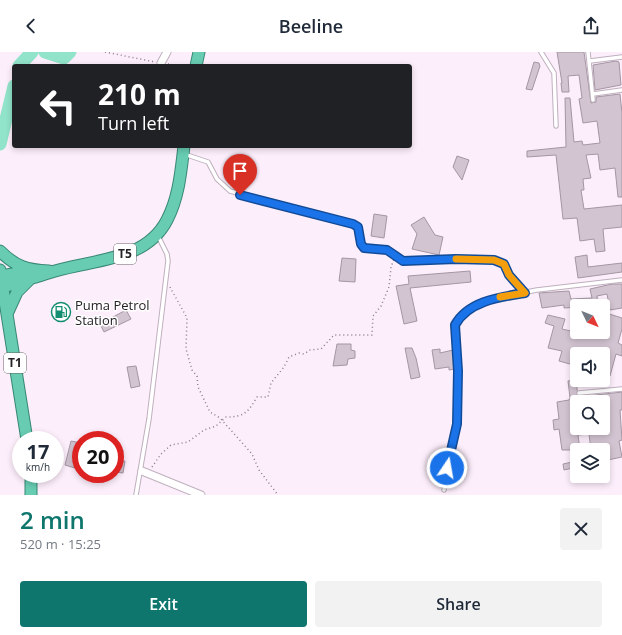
<!DOCTYPE html>
<meta charset="utf-8">
<style>
body{margin:0;font-family:"Open Sans",sans-serif;background:#f2f2f3;color:#1f2937;height:100vh;display:flex;flex-direction:column;font-size:15px;white-space:nowrap}
*{box-sizing:border-box;margin:0}
p{font-size:13px;color:#747a83}
.icon{flex:none;width:22px;height:22px;fill:none;stroke:currentColor;stroke-width:2;stroke-linecap:round;stroke-linejoin:round}
.map{position:relative;height:443px;overflow:hidden}
.sheet{display:flex;flex-direction:column;background:#fff;flex:1}
.sheet>*{flex:none}
.banner{position:absolute;left:12px;top:12px;width:400px;height:84px;border-radius:4px;box-shadow:0 2px 6px #0003;background:#202124;color:#fff;overflow:hidden}
.needle{width:26px;rotate:133deg}
.fabs{position:absolute;left:570px;top:247px;display:grid;gap:8px}
.fabs a{display:grid;place-items:center;width:40px;height:40px;border-radius:4px;background:#fff;box-shadow:0 2px 6px #0003;font-size:20px}
.speed{position:absolute;left:12px;top:379px;display:flex;gap:8px;font-size:20px;font-weight:700;text-align:center}
.speed>*{display:grid;place-content:center;width:52px;height:52px;border-radius:50%;background:#fff;box-shadow:0 2px 6px #0003;line-height:1}
.speed small{font-size:10px;font-weight:400}
.speed .limit{border:6px solid #d22;background:#fff;color:#111}
.pin{position:absolute;display:grid;place-items:center;width:34px;height:34px;color:#fff;margin:-41px -17px;border-radius:50% 50% 50% 0;rotate:-45deg;box-shadow:0 0 4px #0007}
.pin .icon{rotate:45deg}
.me{position:absolute;width:44px;margin:-22px;rotate:12deg;stroke-linejoin:round;filter:drop-shadow(0 0 3px #0008)}
.turn{display:flex;align-items:center;gap:14px;height:84px;padding:0 20px;font-size:18px}
.turn .icon{width:52px;height:52px;stroke-width:2.5}
.turn b{display:block;font-size:28px;line-height:34px}
.round{display:grid;place-items:center;flex:none;width:42px;height:42px;border-radius:4px;background:#f2f2f3}
.head{display:flex;align-items:center;justify-content:space-between;height:68px;padding:0 20px}
h1{font-size:24px;font-weight:600;line-height:30px;color:#0f766e}
.cta{display:flex;gap:8px;margin-top:auto;padding:8px 20px}
.cta a{flex:1;height:46px;border-radius:4px;background:#0f766e;color:#fff;font-size:16px;font-weight:600;line-height:46px;text-align:center}
.cta a+a{background:#f2f2f3;color:#1f2937}
header{display:flex;justify-content:space-between;align-items:center;height:52px;padding:0 20px;background:#fff;font-size:18px;font-weight:600}
.map>svg:first-child{display:block}
.lines{fill:none;stroke-linecap:round;stroke-linejoin:round}
.river{stroke:#91e3c9;stroke-width:13}
.building{fill:#d2c4d1;stroke:#a497a3;fill-rule:evenodd}
.service-casing{stroke:#beb0bd;stroke-width:5.5}
.minor-casing{stroke:#beb0bd;stroke-width:9}
.trunk-casing{stroke:#388874;stroke-width:13}
.path{stroke:#897f88;stroke-width:1.5;stroke-dasharray:1 3;stroke-linecap:butt}
.service{stroke:#fff;stroke-width:3.5}
.minor{stroke:#fff;stroke-width:7}
.trunk{stroke:#67ccb2;stroke-width:11}
.route-casing{stroke:#114b97;stroke-width:10}
.route{stroke:#1a73e8;stroke-width:7}
.slow{stroke:#f59e0b;stroke-width:7}
.labels{text-anchor:middle;stroke-width:3;stroke-linejoin:round;paint-order:stroke}
.shield{fill:#fff;stroke:#676467;stroke-width:1}
.shield-label{font-size:12px;font-weight:bold;fill:#262126}
.poi-label{font-size:13px;fill:#262126;stroke:#fff;text-anchor:start}
</style>
<header><svg class="icon" aria-label="back" viewBox="0 0 24 24"><path d="M15 5l-7 7 7 7"/></svg>Beeline<svg class="icon" aria-label="share" viewBox="0 0 24 24"><path d="M12 15V3M7 8l5-5 5 5M5 13v7h14v-7"/></svg></header>
<div class="map">
<svg width="622" height="443" viewBox="0 0 622 443">
<rect width="100%" height="100%" fill="#fdeefb"/>
<g class="lines">
<path class="river" d="M45 0 64 6 70 0
M19 14 32 0
M0 92 14 34"/>
</g>
<path class="building" d="M557 0H584L591 51 596 50V45L620 42 622 61V145H618L615 116 600 118 598 102 586 103 591 126 583 127 584 138H581L584 157 622 153V175L603 177 605 199 596 200 594 187 580 189 577 166 563 167 556 103 527 105V99L566 95 565 46H570L574 90 582 89 583 93 600 91 597 69 583 71 579 47 582 46 579 23 568 24 569 40H562L561 31H562Z
M616 9 619 10 621 33 595 38 593 13Z
M534 10 539 11 540 14 532 38 526 37Z
M457 104 469 108 462 128 453 115Z
M374 162 387 164 384 186 371 184Z
M424 165 435 183 443 185 439 203 412 197 417 182 411 173Z
M587 203 588 215 622 211V220L578 226 575 205Z
M342 206 356 207 355 230 339 229Z
M470 219 471 230 410 236 417 269 404 272 396 234 409 232 408 224Z
M612 232H622V256L610 258 607 242 597 244 598 254 564 256V253L542 256 539 241 569 239 571 247 592 246 590 237Z
M126 258 131 267 104 280 100 272Z
M603 260 622 266V277L618 291 622 293V304L616 302 610 324 603 322V302H577V314L559 309 562 299 548 296 554 274 545 271 548 263 565 267 562 277 584 282 585 280H603Z
M337 292H351V298L355 299V306L348 307 347 313 333 314Z
M405 296H412L416 306 420 325 411 327Z
M440 297V301L453 298 455 317 449 318V315L435 317 432 298Z
M136 314 140 334 131 336 127 315Z
M576 328 578 345 622 340V358H620L622 388 619 389 622 405 603 409V398H591L589 382 578 383 580 398H562L559 377 554 378 553 368 559 367 557 350 569 348 570 346 568 329ZM577 350H603V376H577Z
M71 389 81 391 75 416 65 413Z
M115 396 123 398 121 409H125L123 421 115 420Z
M577 409V415L564 418 563 412Z"/>
<g class="lines">
<g class="service-casing">
<path id="service" d="M541 0 554 21 556 74
M588 0 593 48
M590 9 622 5
M593 42 622 38
M184 102 208 110 217 127 230 139 353 172 357 175 361 192 364 196 387 197 403 209 457 207 500 209 504 212 510 225 525 241
M579 341 622 337
M444 438 457 372 458 319 455 284V273L457 269 475 254 500 245 537 238 622 228
M136 443 149 367 168 209 167 202 158 184"/>
</g>
<g class="minor-casing">
<path id="minor" d="M161 11 167 0
M142 419 201 443"/>
</g>
<g class="trunk-casing">
<path id="trunk" d="M196 14 199 0
M0 199C16 215 27 218 49 219
M0 218 27 388
M1 224 30 219
M3 235C21 230 38 224 55 219 95 207 146 209 167 168 179 145 181 119 184 94
M7 262 17 240 29 228
M31 422V443"/>
</g>
<path class="path" d="M105 0 155 10
M168 12 177 14
M170 235 187 266 186 297 192 318 197 324 198 335 210 360 220 366 252 402 259 418 278 443
M152 415 161 402 171 393 188 390 204 378 216 374 226 365C245 365 248 360 257 345H268L271 331 284 315 289 305 299 301 304 302 310 298 321 297 334 283H372L373 264 381 254 389 235 391 215 394 207"/>
<use href="#service" class="service"/>
<use href="#minor" class="minor"/>
<use href="#trunk" class="trunk"/>
</g>
<g class="lines">
<g class="route-casing">
<path id="route" d="M240 143 353 172 358 175 361 192 364 196 387 198 403 209 456 207 494 208 504 212 509 223 525 241C500 245 468 249 455 273L458 319 457 372 447 416"/>
</g>
<use href="#route" class="route"/>
<path class="slow" d="M456 207 494 208 504 212 509 223 525 241 500 245"/>
</g>
<defs>
<g id="fuel-ring" transform="scale(1)"><circle r="9.5" fill="#fff" stroke="#148e73" stroke-width="1.5"/><path d="M-5.5-6h7V0h2V4h1.3V-2.5L3-4.5l.8-.8L6-3V5H2.5V1h-1V6h-7ZM-4.2-4.7v3.2H.2V-4.7Z" fill="#148e73"/></g>
</defs>
<g fill-rule="evenodd">
<use href="#fuel-ring" x="61" y="260"/>
</g>
<g class="labels">
<g class="shield">
<rect x="114" y="192" width="22" height="20" rx="3"/>
<rect x="4" y="301" width="22" height="20" rx="3"/>
</g>
<g class="shield-label">
<text x="125" y="206">T5</text>
<text x="15" y="315">T1</text>
</g>
<g class="poi-label">
<text x="75" y="258">Puma Petrol<tspan x="75" dy="15">Station</tspan></text>
</g>
</g>
</svg>
<div class="fabs">
<a><svg class="needle" viewBox="-14 -14 28 28"><path d="M0-13l5 13h-10z" fill="#e53935"/><path d="M0 13l5-13h-10z" fill="#747a83"/></svg></a>
<a><svg class="icon" aria-label="sound" viewBox="0 0 24 24"><path d="M4 9h4l5-4v14l-5-4H4zM17 9q2 3 0 6"/></svg></a>
<a><svg class="icon" aria-label="search" viewBox="0 0 24 24"><circle cx="10" cy="10" r="6"/><path d="M15 15l6 6"/></svg></a>
<a><svg class="icon" aria-label="layers" viewBox="0 0 24 24"><path d="M12 4l9 5-9 5-9-5zM3 14l9 5 9-5"/></svg></a>
</div>
<div class="speed"><div>17<small>km/h</small></div><div class="limit">20</div></div>
<div class="pin" style="left:240px;top:143px;background:#d93025"><svg class="icon" aria-label="arrive" viewBox="0 0 24 24"><path d="M6 21V4h12l-3 4 3 4H6"/></svg></div>
<svg class="me" style="left:447px;top:416px" viewBox="-20 -20 40 40"><circle r="17" fill="#1a73e8" stroke="#fff" stroke-width="3"/><path d="M0-11L8 9 0 5-8 9z" fill="#fff"/></svg>
<div class="banner">
<div class="turn"><svg class="icon" aria-label="left" viewBox="0 0 24 24"><path d="M17 20v-9H6M10 6l-5 5 5 5"/></svg><div><b>210 m</b>Turn left</div></div>
</div>
</div>
<section class="sheet">
<div class="head"><div><h1>2 min</h1><p>520 m · 15:25</p></div><a class="round"><svg class="icon" aria-label="close" viewBox="0 0 24 24"><path d="M6 6l12 12M18 6L6 18"/></svg></a></div>
<div class="cta"><a>Exit</a><a>Share</a></div>
</section>
